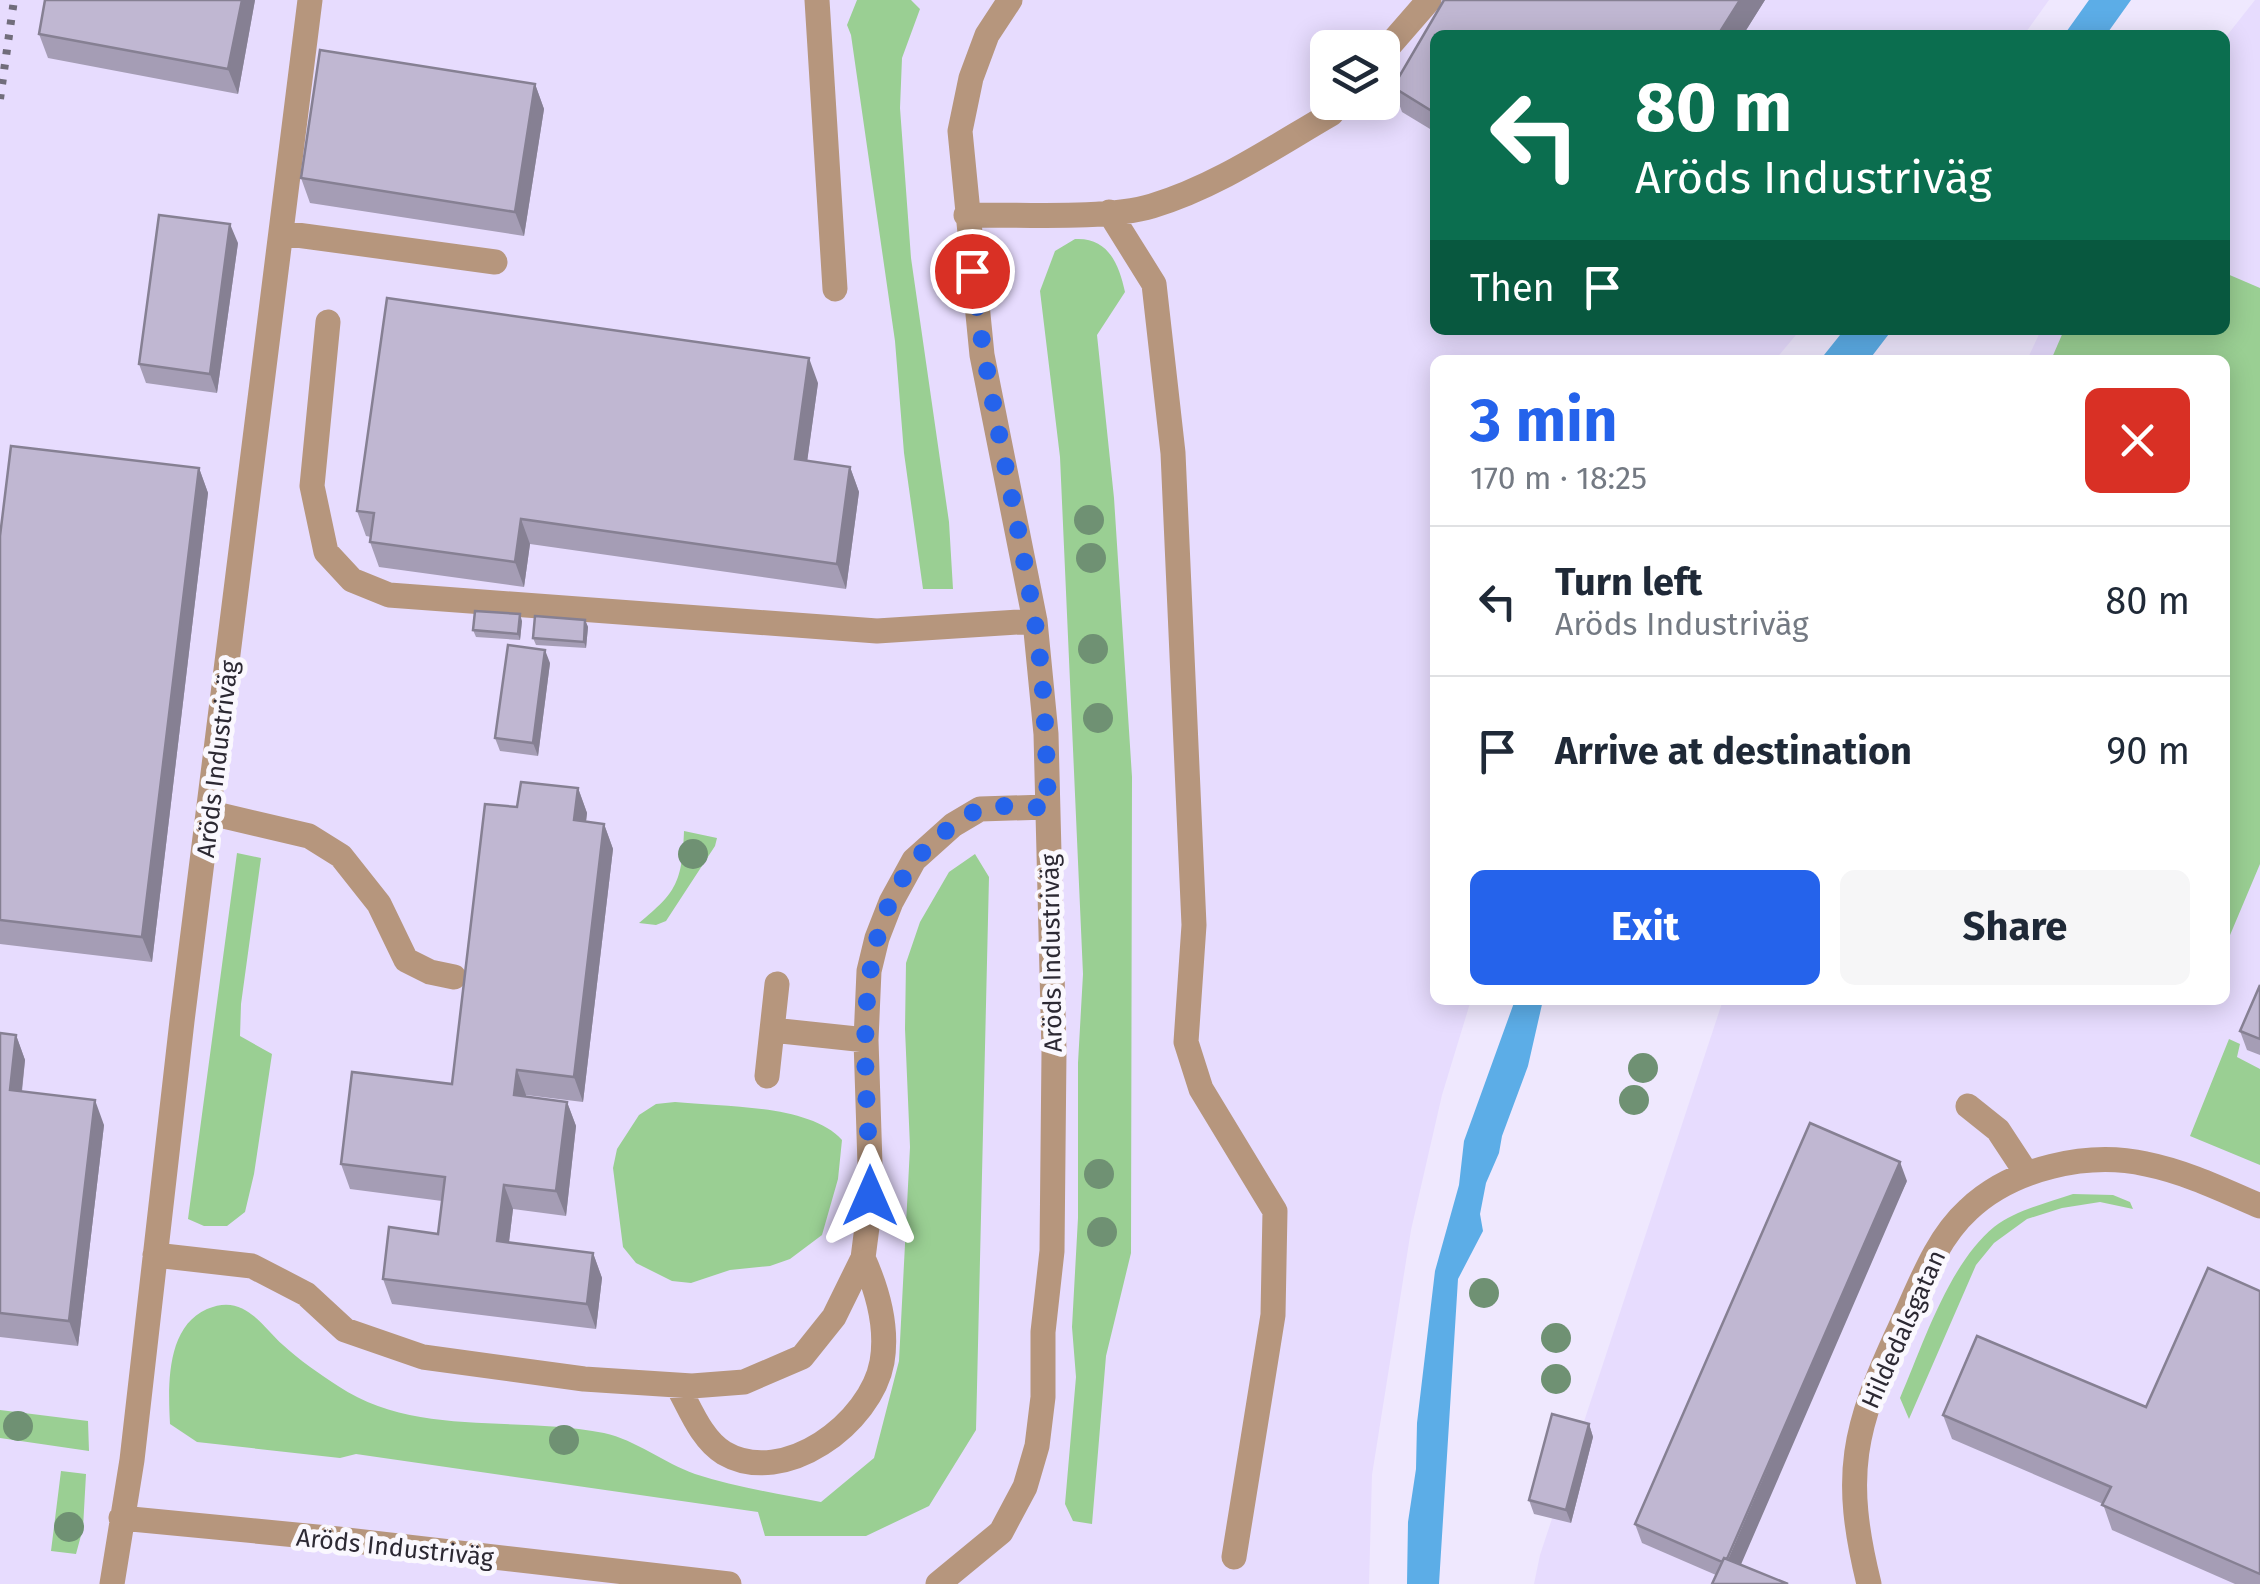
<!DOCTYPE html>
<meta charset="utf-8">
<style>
body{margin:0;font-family:"Fira Sans",sans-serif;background:#f6f6f7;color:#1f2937;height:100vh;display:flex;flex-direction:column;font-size:38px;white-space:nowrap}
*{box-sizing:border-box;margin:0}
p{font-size:32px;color:#747a83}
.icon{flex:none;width:55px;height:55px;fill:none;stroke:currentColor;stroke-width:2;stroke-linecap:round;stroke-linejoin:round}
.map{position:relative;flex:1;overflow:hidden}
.side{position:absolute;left:1430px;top:355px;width:800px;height:650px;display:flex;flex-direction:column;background:#fff;border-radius:15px;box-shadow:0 5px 25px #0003}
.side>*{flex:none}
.top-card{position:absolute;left:1430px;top:30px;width:800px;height:305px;border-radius:15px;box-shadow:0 5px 25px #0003;background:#0b6e4f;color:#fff;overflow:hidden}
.buttons{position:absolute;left:1310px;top:30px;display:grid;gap:20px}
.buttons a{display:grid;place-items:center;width:90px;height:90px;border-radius:15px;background:#fff;box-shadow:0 5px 25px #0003;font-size:50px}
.pin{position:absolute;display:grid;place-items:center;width:85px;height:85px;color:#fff;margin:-42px;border:5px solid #fff;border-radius:50%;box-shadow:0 2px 10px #0007}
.me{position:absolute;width:110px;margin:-55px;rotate:0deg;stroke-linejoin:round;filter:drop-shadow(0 0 8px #0008)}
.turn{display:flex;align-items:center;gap:35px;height:210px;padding:0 40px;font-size:45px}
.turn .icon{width:130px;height:130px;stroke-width:2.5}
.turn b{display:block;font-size:70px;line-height:85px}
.then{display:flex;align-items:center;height:95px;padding:0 40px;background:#0003;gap:20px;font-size:38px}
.round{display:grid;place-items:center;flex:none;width:105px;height:105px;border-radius:15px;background:#f6f6f7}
.head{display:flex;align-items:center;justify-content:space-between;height:170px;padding:0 40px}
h1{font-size:60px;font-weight:700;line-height:75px;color:#2563eb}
.cta{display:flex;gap:20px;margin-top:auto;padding:20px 40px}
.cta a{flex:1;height:115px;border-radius:15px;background:#2563eb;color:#fff;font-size:40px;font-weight:700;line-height:115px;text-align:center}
.cta a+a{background:#f6f6f7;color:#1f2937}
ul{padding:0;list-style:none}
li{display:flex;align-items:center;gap:30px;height:150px;padding:0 40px;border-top:2px solid #e0e1e3}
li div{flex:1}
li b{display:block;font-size:38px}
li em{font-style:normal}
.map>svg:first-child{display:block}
.built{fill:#e7dcfe;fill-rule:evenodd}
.green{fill:#9acf93}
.water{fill:#5cade7}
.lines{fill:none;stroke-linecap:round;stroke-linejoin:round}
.minor{stroke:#b6967d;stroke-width:25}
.rail{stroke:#716d7b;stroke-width:8;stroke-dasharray:5 10;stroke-linecap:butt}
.tree{fill:#6f9173}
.wall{fill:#a59db5}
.shaded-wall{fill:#868093}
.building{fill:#c0b7d2;stroke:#868093;stroke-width:2.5}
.route{stroke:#2563eb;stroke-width:18;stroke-dasharray:0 32.4}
.labels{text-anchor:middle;stroke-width:10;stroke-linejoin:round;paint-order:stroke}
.street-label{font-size:25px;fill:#2c2933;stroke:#faf8fe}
</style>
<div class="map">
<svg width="2260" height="1584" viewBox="0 0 2260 1584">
<rect width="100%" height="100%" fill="#efe8fe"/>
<path class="built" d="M0 0H2049L2024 35H1435V330H1800L1775 360H1435V1000H1471L1442 1095 1411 1230 1372 1475 1369 1584H0ZM1328 48H1382V102H1328Z
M2255 0H2260V1584H1534L1540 1555 1723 1000H2225V360H2027L2041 330H2225V38Z"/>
<path class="green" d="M857 0H911L920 9 902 58 900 108 911 258 949 522 953 589H923L904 453 895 341 851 35 847 25Z
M1075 239C1108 237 1119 264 1125 292L1097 335 1114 498 1132 777 1131 1253 1106 1356 1092 1524 1073 1521 1065 1504 1076 1377 1072 1327 1078 1218V1063L1083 974 1060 457 1040 291 1055 251Z
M2225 273 2260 288V864L2225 947V360H2051L2064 330H2225Z
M684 831 717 838 715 846 666 921 656 925 639 923C677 892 682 882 684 831Z
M237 853 261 858 241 1004 240 1036 272 1054 254 1174 245 1212 227 1226H204L188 1219Z
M975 854 989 877 976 1430 929 1506 866 1536H765L758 1512 356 1454 340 1458 197 1442 170 1424C168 1386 166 1327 207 1309 244 1293 261 1325 283 1345 299 1360 320 1374 338 1386 416 1438 517 1415 604 1433 636 1440 664 1463 695 1474 734 1487 780 1494 821 1502L874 1458 899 1361 910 1147 905 1029 906 963 920 922 949 872Z
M2229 1039 2240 1044 2237 1057 2260 1069V1165L2190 1136Z
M675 1102C722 1107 810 1104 842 1140L838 1179 822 1235 790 1259 770 1266 730 1270 691 1283 672 1281 636 1263 623 1247 613 1168 617 1149 639 1115 656 1104Z
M2073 1194 2113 1195 2130 1202 2133 1209 2100 1202 2062 1208 2027 1219 1994 1243 1976 1265 1909 1419 1900 1398C1923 1345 1948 1265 1994 1227 2016 1210 2047 1203 2073 1194Z
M0 1410 88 1421 89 1451 0 1438Z
M61 1471 86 1474 83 1528 76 1554 51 1551Z"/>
<path class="water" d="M2089 0H2131L2106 35H2064Z
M1844 330H1892L1869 360H1820Z
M1515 1000H1543L1528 1066 1502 1136 1499 1153 1486 1183 1480 1214 1483 1231 1458 1279 1439 1584H1407L1408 1522 1416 1469 1417 1423 1435 1271 1459 1185 1464 1141Z"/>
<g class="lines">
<path class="minor" d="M817 0 835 289
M1382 54 1429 0
M1109 212 1154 284 1173 453 1194 925 1186 1042 1201 1089 1275 1211 1273 1315 1234 1557
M966 215C1017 214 1106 220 1152 206 1216 187 1274 147 1331 114L1341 102
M282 233 495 262
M328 322 312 486 326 552 352 580 389 595 877 631 1035 621
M211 813 309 836 341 856 379 904 406 960 430 972 454 977
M772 1030 866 1040
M767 1076 777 984
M1968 1106 1998 1130 2027 1174
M155 1255 252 1266 306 1294 345 1330 423 1357 584 1379 692 1386 744 1382 802 1357 834 1317 863 1258 871 1196 866 1040 869 971 877 938 891 902 914 860 953 825 980 809 1047 807
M677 1385C690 1408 701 1439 724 1453 784 1488 871 1423 882 1362 888 1327 877 1289 863 1258
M121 1518 338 1539 729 1584
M112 1584 132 1460 182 1021 310 0
M938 1584 1001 1532 1025 1487 1037 1446 1043 1397V1332L1052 1251 1054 1052 1046 734 1035 621 982 355 960 131 971 78 987 35 1010 0
M1869 1584C1842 1474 1853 1429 1900 1328 1919 1288 1935 1240 1968 1210 2012 1168 2088 1151 2146 1164 2186 1172 2223 1190 2260 1206"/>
<path class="rail" d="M0 99 14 0"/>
</g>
<g class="tree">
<circle cx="1089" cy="520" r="15"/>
<circle cx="1091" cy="558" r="15"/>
<circle cx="1093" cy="649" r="15"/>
<circle cx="1098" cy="718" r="15"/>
<circle cx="693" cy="854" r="15"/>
<circle cx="1643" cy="1068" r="15"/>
<circle cx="1634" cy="1100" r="15"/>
<circle cx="1099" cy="1174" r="15"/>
<circle cx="1102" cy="1232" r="15"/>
<circle cx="1484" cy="1293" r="15"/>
<circle cx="1556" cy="1338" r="15"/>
<circle cx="1556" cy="1379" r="15"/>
<circle cx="18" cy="1426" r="15"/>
<circle cx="564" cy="1440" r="15"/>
<circle cx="69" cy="1527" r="15"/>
</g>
<path class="wall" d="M255 0 238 94 48 58 39 34Z
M1444 0H1765L1743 35H1435V132L1402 112 1393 87Z
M535 84 544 109 524 236 310 203 301 178Z
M238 243 217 393 146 383 139 364Z
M818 383 807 461 850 467 859 492 846 589 530 544 524 587 379 567 370 542 371 537 366 536 357 511Z
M199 468 208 493 152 962 0 944V536Z
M585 620 588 627 586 648 536 645 533 638Z
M522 621 520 640 476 637 473 630Z
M550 663 538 756 500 751 495 738Z
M578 788 587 813 586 822 604 824 613 849 583 1102 526 1095V1097L567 1102 576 1126 566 1216 513 1209 509 1242 593 1253 602 1278 596 1329 392 1304 383 1279 438 1234 442 1201 350 1189 341 1164 452 1084 517 807Z
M2260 985V1055L2247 1050 2240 1031Z
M0 1033 16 1035 25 1060 22 1092 104 1125 78 1346 0 1337Z
M1907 1181 1716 1575 1642 1543 1635 1524Z
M2260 1291V1584H2235L2112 1530 2103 1504 1952 1439 1943 1415 2146 1407Z
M1589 1424 1593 1437 1571 1523 1534 1514 1529 1500Z"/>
<path class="shaded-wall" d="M242 0H255L238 94 228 69Z
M1740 0H1765L1743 35H1718Z
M535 84 544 109 524 236 515 212Z
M230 224 238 243 217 393 210 374Z
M809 358 818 383 804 484 795 459Z
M850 467 859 492 846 589 837 564Z
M199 468 208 493 152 962 142 937Z
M521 519 530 544 524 587 515 562Z
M520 614 522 621 520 640 518 634Z
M585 620 588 627 586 648 584 642Z
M545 650 550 663 538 756 533 743Z
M578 788 587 813 583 845 574 820Z
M604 824 613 849 583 1102 574 1077Z
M16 1035 25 1060 19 1115 10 1090Z
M517 1070 526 1095 523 1120 514 1095Z
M95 1100 104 1125 78 1346 69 1321Z
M567 1102 576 1126 566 1216 556 1191Z
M1900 1162 1907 1181 1733 1583 1726 1564Z
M504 1185 513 1209 506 1266 497 1241Z
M593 1253 602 1278 596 1329 587 1304Z
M1589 1424 1593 1437 1571 1523 1566 1510Z"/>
<path class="building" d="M45 0H242L228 69 39 34Z
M1444 0H1740L1718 35H1435V113L1393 87Z
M320 50 535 84 515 212 301 178Z
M159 215 230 224 210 374 139 364Z
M387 298 809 358 795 459 850 467 837 564 521 519 515 562 370 542 374 513 357 511Z
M11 446 199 468 142 937 0 920V536Z
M475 611 520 614 518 634 473 630Z
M535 616 585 620 584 642 533 638Z
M508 645 545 650 533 743 495 738Z
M521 782 578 788 574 820 604 824 574 1077 517 1070 514 1095 567 1102 556 1191 504 1185 497 1241 593 1253 587 1304 383 1279 389 1227 438 1234 445 1177 341 1164 352 1072 452 1084 485 804 517 807Z
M2260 985V1039L2240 1031Z
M0 1033 16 1035 10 1090 95 1100 69 1321 0 1313Z
M1810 1123 1900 1162 1727 1559 1724 1558 1722 1562 1635 1524Z
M2208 1268 2260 1291V1574L2102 1505 2111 1487 1943 1415 1977 1336 2146 1407Z
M1552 1414 1589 1424 1566 1510 1529 1500Z
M1724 1558 1788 1584H1712Z"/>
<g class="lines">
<path class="route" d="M870 1196C870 1080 839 927 935 840 948 829 963 815 979 810 999 803 1026 807 1048 808 1046 744 1045 679 1034 617 1015 501 986 388 972 271"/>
</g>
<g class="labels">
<g class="street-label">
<text transform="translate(217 759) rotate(-83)" y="9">Aröds Industriväg</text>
<text transform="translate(1051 953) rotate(-91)" y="9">Aröds Industriväg</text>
<text transform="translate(1903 1329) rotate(-66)" y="9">Hildedalsgatan</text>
<text transform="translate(395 1547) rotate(6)" y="9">Aröds Industriväg</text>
</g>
</g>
</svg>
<div class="buttons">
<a><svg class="icon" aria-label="layers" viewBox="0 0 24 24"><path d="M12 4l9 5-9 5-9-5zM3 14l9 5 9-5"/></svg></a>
</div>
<div class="pin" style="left:972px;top:271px;background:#d93025"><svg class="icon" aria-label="arrive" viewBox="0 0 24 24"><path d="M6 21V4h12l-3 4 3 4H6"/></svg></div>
<svg class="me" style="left:870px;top:1196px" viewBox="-20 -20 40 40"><path d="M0-17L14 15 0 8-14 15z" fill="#2563eb" stroke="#fff" stroke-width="4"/></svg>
<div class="top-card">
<div class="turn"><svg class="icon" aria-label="left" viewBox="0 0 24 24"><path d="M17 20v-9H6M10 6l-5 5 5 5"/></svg><div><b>80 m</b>Aröds Industriväg</div></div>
<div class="then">Then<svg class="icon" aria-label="arrive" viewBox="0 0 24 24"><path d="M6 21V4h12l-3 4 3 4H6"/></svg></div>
</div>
<section class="side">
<div class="head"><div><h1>3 min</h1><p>170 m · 18:25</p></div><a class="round" style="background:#d93025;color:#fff"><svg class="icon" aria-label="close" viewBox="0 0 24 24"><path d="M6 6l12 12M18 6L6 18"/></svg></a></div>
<ul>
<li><svg class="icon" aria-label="left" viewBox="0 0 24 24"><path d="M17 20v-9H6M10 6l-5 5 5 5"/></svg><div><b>Turn left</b><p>Aröds Industriväg</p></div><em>80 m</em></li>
<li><svg class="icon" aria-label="arrive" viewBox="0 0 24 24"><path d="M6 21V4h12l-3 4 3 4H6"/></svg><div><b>Arrive at destination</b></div><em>90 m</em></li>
</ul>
<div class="cta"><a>Exit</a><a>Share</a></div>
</section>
</div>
